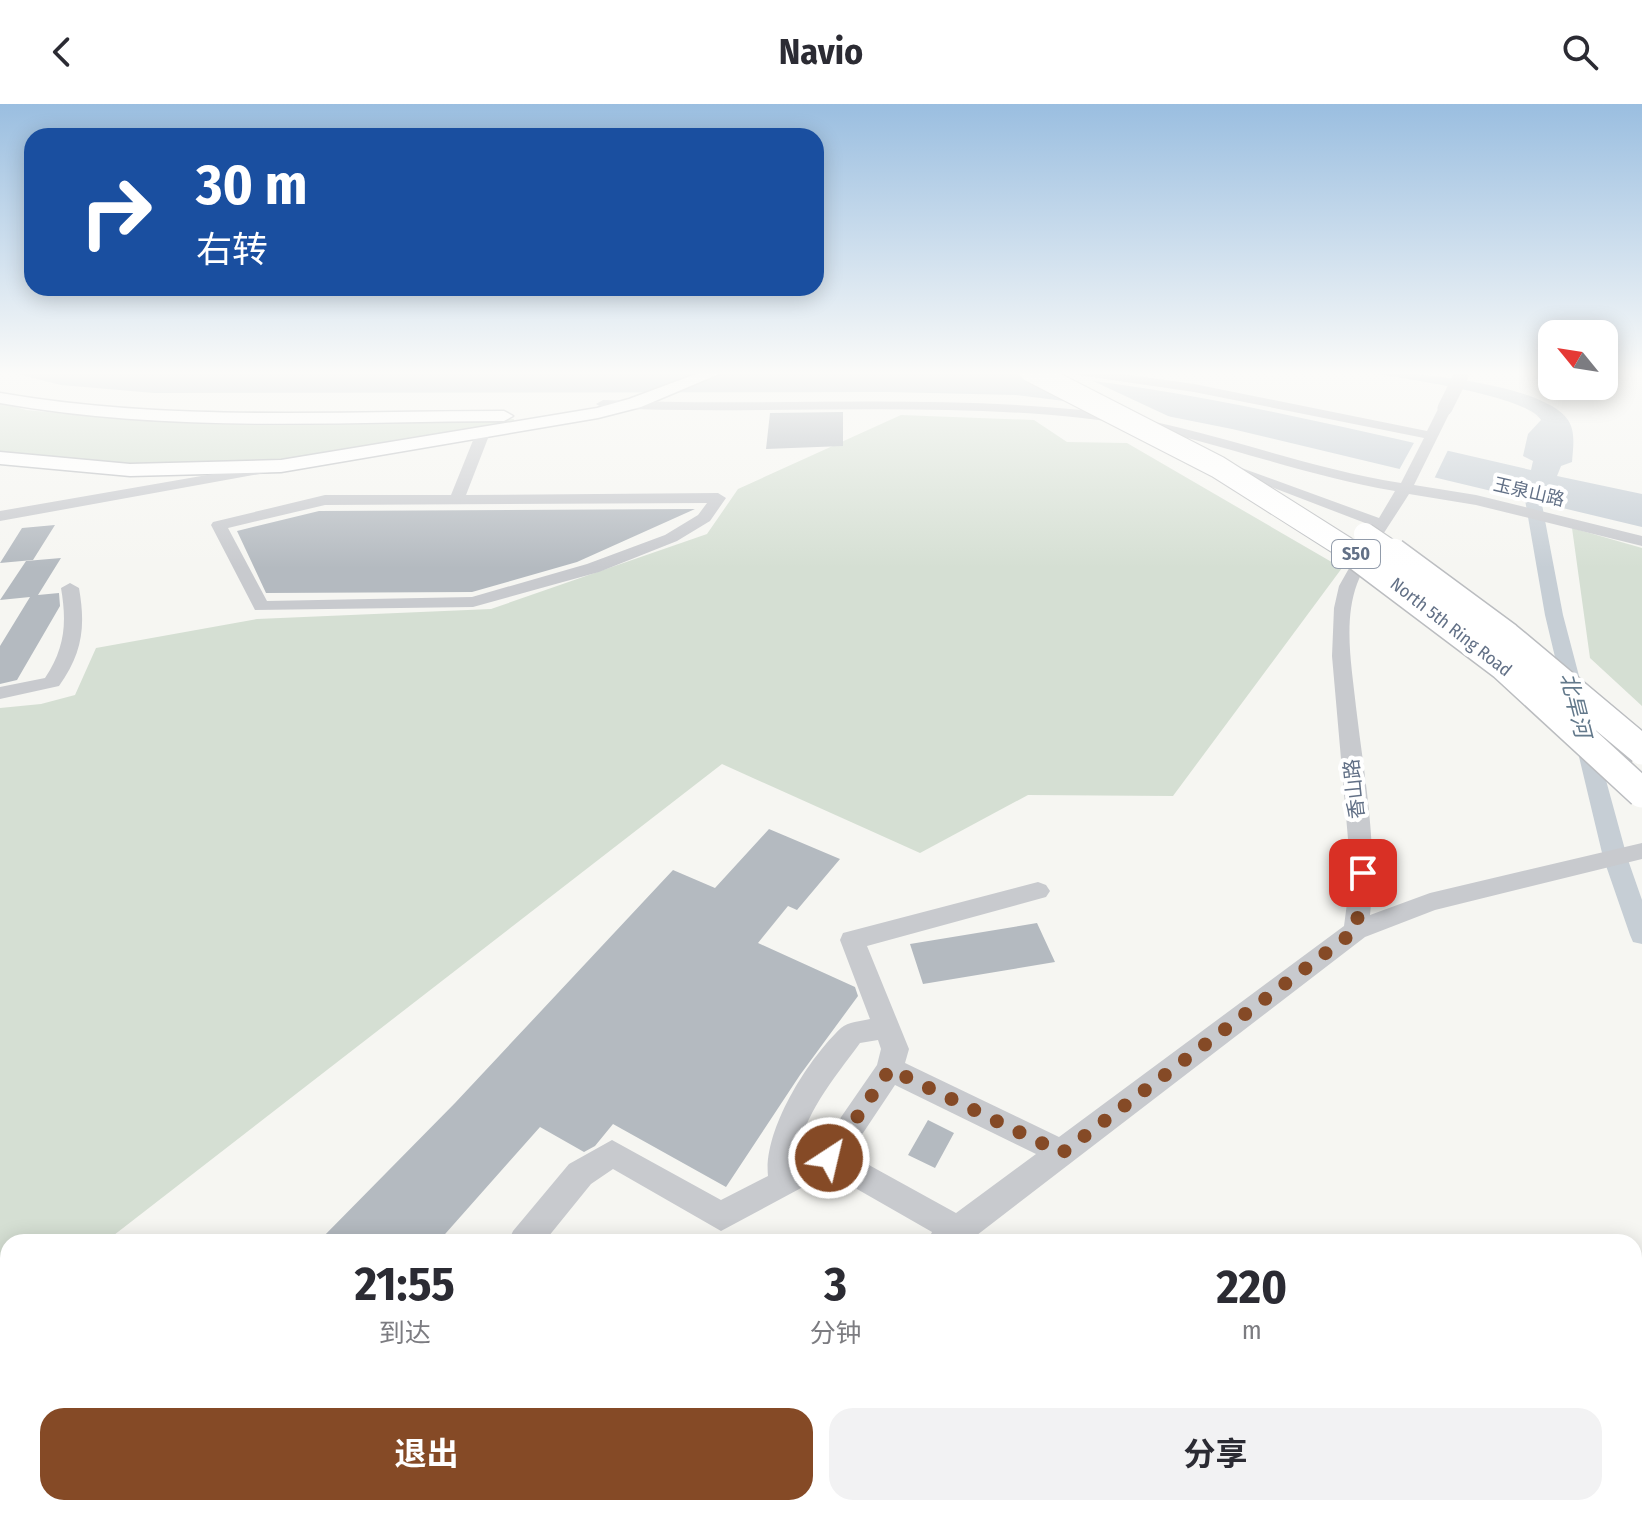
<!DOCTYPE html>
<html lang="zh">
<meta charset="utf-8">
<style>
body{margin:0;font-family:"Fira Sans Condensed","Noto Sans SC",sans-serif;background:#f2f2f3;color:#2b2b33;height:100vh;display:flex;flex-direction:column;font-size:30px;white-space:nowrap}
*{box-sizing:border-box;margin:0}
p{font-size:26px;color:#7c7c81}
.icon{flex:none;width:44px;height:44px;fill:none;stroke:currentColor;stroke-width:2;stroke-linecap:round;stroke-linejoin:round}
.map{position:relative;flex:1;overflow:hidden}
.details{position:absolute;left:0px;top:1130px;width:1642px;height:282px;display:flex;flex-direction:column;background:#fff;border-radius:24px 24px 0 0;box-shadow:0 4px 20px #0003}
.details>*{flex:none}
.guide{position:absolute;left:24px;top:24px;width:800px;height:168px;border-radius:24px;box-shadow:0 4px 20px #0003;background:#1a4fa0;color:#fff;overflow:hidden}
.needle{width:52px;rotate:300deg}
.buttons{position:absolute;left:1538px;top:216px;display:grid;gap:16px}
.buttons a{display:grid;place-items:center;width:80px;height:80px;border-radius:16px;background:#fff;box-shadow:0 4px 20px #0003;font-size:40px}
.pin{position:absolute;display:grid;place-items:center;width:68px;height:68px;color:#fff;margin:-34px;border-radius:16px;box-shadow:0 4px 12px #0006}
.me{position:absolute;width:88px;margin:-44px;rotate:35deg;stroke-linejoin:round;filter:drop-shadow(0 0 6px #0008)}
.turn{display:flex;align-items:center;gap:28px;height:168px;padding:0 40px;font-size:36px}
.turn .icon{width:104px;height:104px;stroke-width:2.5}
.turn b{display:block;font-size:56px;line-height:68px}
.eta{display:flex;justify-content:space-evenly;align-items:center;height:136px;text-align:center}
.eta b{font-size:48px;font-weight:700;line-height:56px}
.button{display:flex;gap:16px;margin-top:auto;padding:16px 40px}
.button a{flex:1;height:92px;border-radius:24px;background:#854a26;color:#fff;font-size:32px;font-weight:700;line-height:92px;text-align:center}
.button a+a{background:#f2f2f3;color:#2b2b33}
header{display:flex;justify-content:space-between;align-items:center;height:104px;padding:0 40px;background:#fff;font-size:36px;font-weight:700}
.map>svg:first-child{display:block}
.green{fill:#d5dfd3}
.water{fill:#c6ced5}
.pier{fill:#f6f6f2}
.lines{fill:none;stroke-linecap:round;stroke-linejoin:round}
.canal{fill:#c6ced5;fill-rule:evenodd}
.building{fill:#b4bac0}
.major-casing{stroke:#babdc1;stroke-width:3}
.minor{fill:#c8cace;fill-rule:evenodd}
.major{fill:#fff;fill-rule:evenodd}
.highway-bridge-far1-casing{stroke:#bbbdc0;stroke-width:24;stroke-linecap:butt}
.highway-bridge-casing{stroke:#bbbdc0;stroke-width:32;stroke-linecap:butt}
.minor-bridge{stroke:#c8cace;stroke-width:15}
.highway-bridge-far1{stroke:#fff;stroke-width:22}
.highway-bridge{stroke:#fff;stroke-width:29}
.route{stroke:#854a26;stroke-width:14;stroke-dasharray:0 25.2}
.labels{text-anchor:middle;stroke-width:8;stroke-linejoin:round;paint-order:stroke}
.far-street-label{font-size:18px;fill:#627086;stroke:#fff}
.shield{fill:#fff;stroke:#919baa;stroke-width:2}
.shield-label{font-size:18px;font-weight:bold;fill:#627086}
.street-label{font-size:20px;fill:#627086;stroke:#fff}
.water-label{font-size:22px;font-style:italic;fill:#63798b;stroke:#fff}
</style>
<header><svg class="icon" aria-label="back" viewBox="0 0 24 24"><path d="M15 5l-7 7 7 7"/></svg>Navio<svg class="icon" aria-label="search" viewBox="0 0 24 24"><circle cx="10" cy="10" r="6"/><path d="M15 15l6 6"/></svg></header>
<div class="map">
<svg width="1642" height="1411" viewBox="0 0 1642 1411">
<rect width="100%" height="100%" fill="#f6f6f2"/>
<path class="green" d="M0 298 26 306 131 316 514 315V319L268 359 134 362 0 350Z
M901 311 1034 316 1067 338 1127 339 1342 464 1173 692 1028 691 920 749 722 660 105 1138H8V1213L0 1219V604L41 600 75 591 96 544 257 515 491 505 707 430 738 385Z
M1572 424 1642 444V602L1590 554Z"/>
<path class="water" d="M5 267H1000C1180 281 1355 326 1531 366L1533 357 1523 352 1528 330 1541 316C1525 290 1393 273 1358 267 1403 267 1542 278 1568 316 1576 328 1573 344 1572 358L1561 362 1557 372 1642 390V423L1232 325 1137 306 1015 291 888 288 154 289 61 281Z"/>
<path class="pier" d="M1011 267 1076 269 1183 319 1087 303Z
M1415 337 1449 344 1434 375 1399 366Z"/>
<g class="lines">
<path class="canal" d="M1537 363 1544 367 1540 390 1563 511 1584 591 1574 597 1564 591 1545 511 1524 390 1530 367Z
M1585 629 1595 636 1627 753 1642 796V840L1633 838 1630 831 1603 753 1575 636Z"/>
</g>
<path class="building" d="M843 308V342L766 345 770 309Z
M695 405 577 458 472 488 266 489 237 427 319 407Z
M55 421 33 456 0 459 22 424Z
M61 454 38 491 59 489 60 502 17 576 0 580V542L30 493 0 496 26 457Z
M769 725 840 755 797 806 788 802 758 839 855 883 858 892 800 971 726 1083 613 1020 595 1042 584 1048 540 1023 438 1138H318L455 999 673 766 715 784Z
M1037 819 1055 858 923 880 910 840Z
M928 1016 954 1029 935 1064 908 1051Z"/>
<g class="lines">
<g class="major-casing">
<path id="major" d="M704 267H726L641 303 598 314 281 368 130 372 0 360V348L130 360 281 356 597 304 629 295Z
M0 289C166 318 336 307 504 307L513 312 504 317C336 318 166 329 0 299Z"/>
</g>
<path class="minor" d="M1072 267H1102L1194 280 1427 327 1440 301H1450L1452 304 1414 381 1476 391 1642 432V442L1476 401 1409 390C1391 419 1369 448 1357 480 1343 518 1352 564 1356 603 1364 672 1378 742 1370 811L1430 789 1642 739V755L1435 806 1365 833 968 1138H927L932 1128 829 1069 721 1127 613 1065 591 1080 544 1138H508L513 1127 569 1060 612 1036 721 1096 768 1072C763 1026 808 955 841 924 848 918 861 917 870 915L840 836 843 829 1038 778 1046 781 1050 787 1046 793 867 842 909 945 905 959 1059 1033 1344 822 1351 769 1332 552 1334 504 1339 482 1373 422 1224 365 1231 361 1236 362 1379 414 1395 387C1290 370 1189 325 1082 314 923 297 763 311 603 304L596 300 603 296C762 303 923 290 1082 306 1191 317 1293 362 1401 379L1424 334 1194 288 1078 271ZM878 936 881 945 877 961 819 1045 796 1057C803 1010 833 976 860 939ZM895 981 1036 1050 956 1109 849 1050Z
M483 325 490 329 466 391 718 389 726 394 710 417 677 437 599 468 473 503 255 506 211 421 213 418 325 391H451L476 329ZM707 399 698 411 665 431 587 460 472 493 267 497 228 424 325 401Z
M271 360 278 364 276 367 0 417V407Z
M70 479 79 484C86 524 82 549 59 582L0 595V583L45 574C65 544 67 519 61 484Z
M641 1404H681L678 1411H639Z"/>
<use href="#major" class="major"/>
<g class="highway-bridge-far1-casing">
<path id="highway-bridge-far1" d="M1031 267 1218 363 1357 451
M1365 430 1396 451"/>
</g>
<g class="highway-bridge-casing">
<path id="highway-bridge" d="M1354 449 1504 562 1642 689
M1393 449 1507 533 1642 646"/>
</g>
<path class="minor-bridge" d="M1445 304 1461 272"/>
<use href="#highway-bridge-far1" class="highway-bridge-far1"/>
<use href="#highway-bridge" class="highway-bridge"/>
</g>
<linearGradient id="sky" x2="0" y2="1"><stop stop-color="#9abee0"/><stop offset="0.58" stop-color="#fbfbf9"/><stop offset="1" stop-color="#fbfbf9" stop-opacity="0"/></linearGradient>
<rect width="1642" height="464" fill="url(#sky)"/>
<g class="lines">
<path class="route" d="M829 1054 890 965 1062 1049 1356 826 1363 769"/>
</g>
<g class="labels">
<g class="far-street-label">
<text transform="translate(1529 388) rotate(13)" y="6">玉泉山路</text>
<text transform="translate(1451 523) rotate(38)" y="6">North 5th Ring Road</text>
</g>
<rect class="shield" x="1332" y="436" width="48" height="28" rx="6"/>
<g class="shield-label">
<text x="1356" y="456">S50</text>
</g>
<g class="street-label">
<text transform="translate(1354 685) rotate(-96)" y="7">香山路</text>
</g>
<g class="water-label">
<text transform="translate(1576 601) rotate(76)" y="8">北旱河</text>
</g>
</g>
</svg>
<div class="buttons">
<a><svg class="needle" viewBox="-14 -14 28 28"><path d="M0-13l5 13h-10z" fill="#e53935"/><path d="M0 13l5-13h-10z" fill="#7c7c81"/></svg></a>
</div>
<div class="pin" style="left:1363px;top:769px;background:#d93025"><svg class="icon" aria-label="arrive" viewBox="0 0 24 24"><path d="M6 21V4h12l-3 4 3 4H6"/></svg></div>
<svg class="me" style="left:829px;top:1054px" viewBox="-20 -20 40 40"><circle r="17" fill="#854a26" stroke="#fff" stroke-width="3"/><path d="M0-11L8 9 0 5-8 9z" fill="#fff"/></svg>
<div class="guide">
<div class="turn"><svg class="icon" aria-label="right" viewBox="0 0 24 24"><path d="M7 20v-9h11M14 6l5 5-5 5"/></svg><div><b>30 m</b>右转</div></div>
</div>
<section class="details">
<div class="eta">
<div><b>21:55</b><p>到达</p></div>
<div><b>3</b><p>分钟</p></div>
<div><b>220</b><p>m</p></div>
</div>
<div class="button"><a>退出</a><a>分享</a></div>
</section>
</div>
